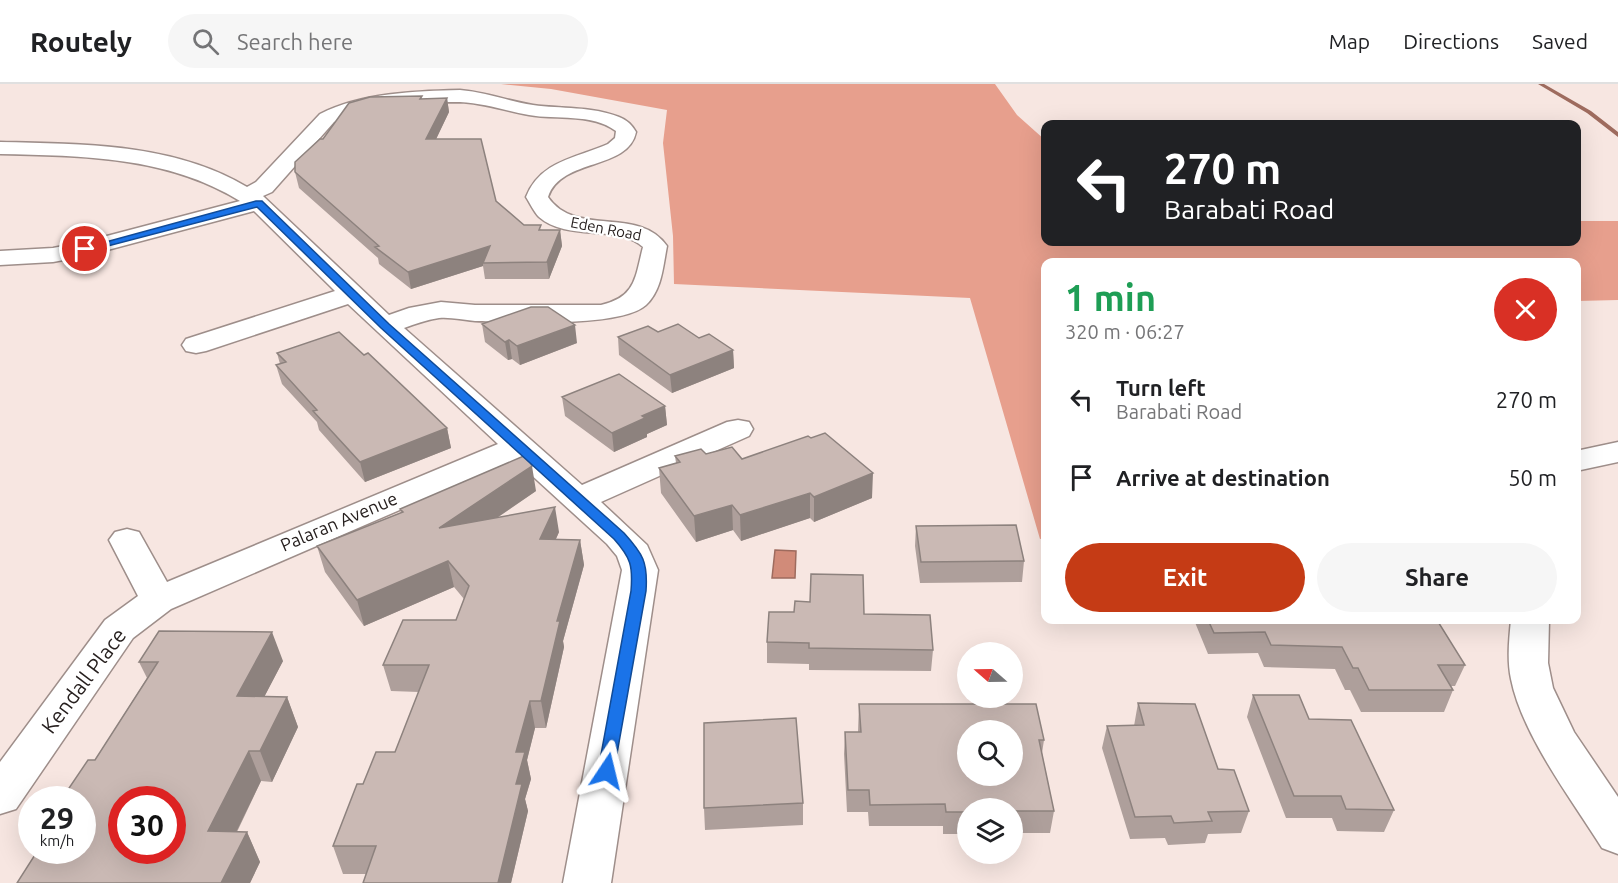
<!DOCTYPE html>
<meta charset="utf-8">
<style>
body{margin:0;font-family:Ubuntu,sans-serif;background:#f6f6f6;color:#202124;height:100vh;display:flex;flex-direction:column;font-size:22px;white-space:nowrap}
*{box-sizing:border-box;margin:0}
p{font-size:20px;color:#757577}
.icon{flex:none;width:33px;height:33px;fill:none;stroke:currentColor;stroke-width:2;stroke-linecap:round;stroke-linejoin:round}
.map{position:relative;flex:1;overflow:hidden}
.side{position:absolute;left:1041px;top:174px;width:540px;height:366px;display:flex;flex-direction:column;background:#fff;border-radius:12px;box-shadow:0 6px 24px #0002}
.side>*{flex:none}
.hud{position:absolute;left:1041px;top:36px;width:540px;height:126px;border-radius:12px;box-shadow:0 6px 24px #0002;background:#202124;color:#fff;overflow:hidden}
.needle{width:39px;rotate:290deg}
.tools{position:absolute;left:957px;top:558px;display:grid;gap:12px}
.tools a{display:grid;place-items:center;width:66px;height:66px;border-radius:50%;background:#fff;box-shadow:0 6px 24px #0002;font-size:30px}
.speed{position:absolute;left:18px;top:702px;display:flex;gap:12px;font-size:30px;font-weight:700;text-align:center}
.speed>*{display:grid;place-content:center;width:78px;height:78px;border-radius:50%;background:#fff;box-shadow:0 6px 24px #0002;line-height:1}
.speed small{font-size:15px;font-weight:400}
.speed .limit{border:9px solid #d22;background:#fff;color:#111}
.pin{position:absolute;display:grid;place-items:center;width:51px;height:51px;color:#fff;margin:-26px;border:3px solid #fff;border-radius:50%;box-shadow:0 2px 6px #0007}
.me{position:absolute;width:66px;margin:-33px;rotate:10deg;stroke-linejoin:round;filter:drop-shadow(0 0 4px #0008)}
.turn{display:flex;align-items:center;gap:21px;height:126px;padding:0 24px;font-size:27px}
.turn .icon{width:78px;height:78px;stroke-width:2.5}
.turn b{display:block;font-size:42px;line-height:51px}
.round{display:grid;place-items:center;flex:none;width:63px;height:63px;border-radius:32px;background:#f6f6f6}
.overview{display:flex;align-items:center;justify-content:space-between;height:102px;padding:0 24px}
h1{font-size:36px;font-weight:700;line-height:45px;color:#1e9e55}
.primary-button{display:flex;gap:12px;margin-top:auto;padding:12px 24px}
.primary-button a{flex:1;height:69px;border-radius:36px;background:#c53b15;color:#fff;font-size:24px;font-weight:700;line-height:69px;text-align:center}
.primary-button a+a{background:#f6f6f6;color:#202124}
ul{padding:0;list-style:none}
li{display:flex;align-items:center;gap:18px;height:78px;padding:0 24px}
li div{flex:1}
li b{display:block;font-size:22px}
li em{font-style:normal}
header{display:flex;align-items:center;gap:36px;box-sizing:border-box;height:84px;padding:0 30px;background:#fff;border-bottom:2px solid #e0e0e0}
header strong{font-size:28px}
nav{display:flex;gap:33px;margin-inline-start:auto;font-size:21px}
.search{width:420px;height:54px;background:#f6f6f6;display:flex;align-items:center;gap:15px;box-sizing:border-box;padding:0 21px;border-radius:33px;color:#757577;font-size:22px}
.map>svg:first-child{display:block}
.forest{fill:#e79f8d}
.water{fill:#d18b79;stroke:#9e6b5e;stroke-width:1.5}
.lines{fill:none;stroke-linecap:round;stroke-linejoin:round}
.stream{fill:#9e6b5e;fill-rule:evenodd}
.minor-casing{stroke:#9e8e8a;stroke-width:3}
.minor{fill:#fff;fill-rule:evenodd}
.wall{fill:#ae9f9b}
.shaded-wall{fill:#8d827e}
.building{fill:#cab9b4;stroke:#8d827e;stroke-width:1.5;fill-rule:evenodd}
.route{fill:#1a73e8;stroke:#114b97;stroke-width:1.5}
.labels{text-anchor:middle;stroke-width:4.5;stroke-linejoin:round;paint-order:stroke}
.far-street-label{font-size:15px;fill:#27201f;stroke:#fff}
.street-label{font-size:18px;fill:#27201f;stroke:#fff}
.near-street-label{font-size:21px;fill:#27201f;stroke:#fff}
</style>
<header>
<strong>Routely</strong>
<div class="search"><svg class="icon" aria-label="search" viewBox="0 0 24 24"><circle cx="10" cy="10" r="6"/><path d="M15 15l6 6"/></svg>Search here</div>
<nav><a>Map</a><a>Directions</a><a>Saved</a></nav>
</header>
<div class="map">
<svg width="1618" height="799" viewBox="0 0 1618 799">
<rect width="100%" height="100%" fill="#f7e6e1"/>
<path class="forest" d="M501 0H995L1017 31 1045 56 1046 158H1576L1577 137H1618V216L1577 217 1576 178H1046V454L1040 455 970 214 674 200 673 152 663 59 667 26 551 5Z"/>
<path class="water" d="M775 466 796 467 795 494H772Z"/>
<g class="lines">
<path class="stream" d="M1538 0H1544L1591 27 1618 48V53L1587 29Z"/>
<g class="minor-casing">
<path id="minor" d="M460 6C485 8 508 17 533 21 561 25 592 22 619 33 627 36 632 41 636 48 628 87 562 73 548 113 576 154 639 121 667 162 663 182 662 206 646 221 621 244 511 238 475 237 463 236 451 233 439 234 426 236 415 240 404 244L582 401 727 338 738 336 749 338 753 345 749 352 601 418 647 461 658 486 611 799H563L622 486 617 472 607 460 515 376 171 525 133 554 16 725 0 730V678L105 536 138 512 109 456 115 448 127 445 139 448 167 498 498 360 348 220 206 267 196 269 186 267 182 261 186 255 335 207 254 127 85 172 53 178 0 181V167L53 164 84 158 240 117C167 72 83 72 0 70V58C83 60 174 59 247 103L256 98 320 30C361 9 415 7 460 6ZM460 18C484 19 506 27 529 31 556 36 592 29 616 47L615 54 608 60C576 74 540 77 526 113 530 119 534 128 539 133 567 158 619 140 643 163 635 194 636 213 601 221H475L441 218 409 224 389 231 263 112 272 108 334 38C370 19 419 18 460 18Z
M1618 358V378L1576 387V367Z
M1511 536H1549L1548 579 1553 604 1574 648 1618 713V770L1602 764C1572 716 1522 651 1511 595 1507 576 1509 556 1511 536Z"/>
</g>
<use href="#minor" class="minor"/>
</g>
<path class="wall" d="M447 14 449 28 436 55 496 117 524 141 542 146H560L562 162 549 195H485L483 182 411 205 379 180 378 174 299 104 295 88 323 55 422 15Z
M482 240 577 259 520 281 512 275 508 276 485 258Z
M658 248 699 254 733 266 734 284 672 309 619 271 618 253Z
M277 269 447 344 451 364 365 398 319 346 317 338 282 300 276 281 280 280Z
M562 313 665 322 667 341 647 350V353L614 368 565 332Z
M706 370 742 375 872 414 814 438 810 434 741 457 733 446 696 458 661 409 659 384 676 379 675 372Z
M536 407 497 434 559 448 556 455 580 456 584 481 563 557 564 563 546 644H535L527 676 531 695 525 715 528 727 511 799H363L366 790H343L333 762 363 700 395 668 419 608 391 607 383 581 456 536 464 515 454 503 364 542 325 488 317 462 401 429 400 425Z
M916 442 1024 477 1022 498 920 499 915 462Z
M864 530 933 566 931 587 809 586V580L767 579V558Z
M1194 536H1441L1439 538H1438L1465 581 1455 602H1451L1453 606 1444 628H1361L1350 606H1345L1335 585 1264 583 1258 569 1208 570Z
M283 577 264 613H287L298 643 272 698 261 697 237 748H247L260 778 250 799H17L82 716H65L63 713 95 676 147 594 139 578Z
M1253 611 1309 635 1394 726 1384 748 1337 747 1332 734H1286L1247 633Z
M1138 619 1218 685 1249 727 1241 749 1208 750 1205 759 1168 761 1165 754 1130 755 1102 664 1107 642H1134Z
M859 620 1044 656 1042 669 1054 727 1050 749H1012V724H968V750H943V742H869L868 728H847L844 670 845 648H858Z
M803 719V741L705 746 704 724Z"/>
<path class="shaded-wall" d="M447 14 449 28 429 70 426 55Z
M560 146 562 162 549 195 547 178Z
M490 162 483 179V182L411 205 408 188Z
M575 241 577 259 520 281 517 262Z
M509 256 512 275 508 276 505 258Z
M733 266 734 284 672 309 670 291Z
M665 322 667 341 647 350V353L614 368 612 349 642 332Z
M447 344 451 364 365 398 360 378Z
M532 382 536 407 445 469 439 444Z
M873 389 872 414 814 438V413Z
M810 409V434L741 457 740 431Z
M732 421 733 446 696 458 694 432Z
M555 423 559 448 544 481 540 455Z
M580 456 584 481 563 557 564 563 546 644 541 617 557 537Z
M448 477 454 503 364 542 357 516Z
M272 548 283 577 249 642 237 612Z
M287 613 298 643 272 698 260 667Z
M530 617 535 644 527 676 531 695 525 715 528 727 511 799H498L516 700V668Z
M249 667 261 697 222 777 208 747Z
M247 748 260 778 250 799H221Z"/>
<path class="building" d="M422 12 420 15 447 14 426 55H481L496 117 524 141H541L539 146H560L547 178 483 179 490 162 408 188 375 163 379 162 295 88V78L320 55H323L349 19 370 13Z
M531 223H548L575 241 517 262 509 256 505 258 482 240Z
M678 240 699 254 709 250 733 266 670 291 618 253 648 242 658 248Z
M339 248 364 271 368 269 447 344 360 378 313 327 317 326 276 281 286 278 277 269Z
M619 290 665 322 642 332 645 334 612 349 562 313Z
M825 349 873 389 814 413 810 409 740 431 732 421 694 432 659 384 680 378 675 372 701 365 706 370 732 363 742 375 808 352 811 354Z
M526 371 532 382 439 444 555 423 540 455 580 456 557 537H560L541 617H530L516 668H525L516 700H522L498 799H363L376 762H333L357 700H363L376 668H395L429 581H383L403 536H456L469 502 448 477 357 516 317 462 403 428 400 425Z
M1016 441 1024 477 921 478 916 442Z
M811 490 863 491 864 530 930 531 933 566 809 564V559L767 558 769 528H794L795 517 810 518Z
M1208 536H1437L1465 581H1438L1453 606H1369L1358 584H1353L1342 563 1271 561 1265 548 1214 549Z
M159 547 272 548 237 612 287 613 260 667H249L208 747 247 748 221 799H17L38 766H82V716H71L73 713H63L88 676H95L158 578H139ZM122 716H172V766H122Z
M1253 611H1299L1309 635 1351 636 1394 726 1346 725 1341 712H1294Z
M1138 619 1195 620 1218 685 1234 686 1249 727 1208 728 1212 737 1174 739 1171 732 1135 733 1107 642 1144 641Z
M859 620H1036L1044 656H1039L1054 727H1012V724H968V728H946L945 720 870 721 869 706H848L845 648H861ZM968 646H1012V692H968Z
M796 634 803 719 704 724V639Z"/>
<path class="route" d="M256 117H262L389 240 624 449C643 470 648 478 646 507L613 692 607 694 600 692 598 687 631 507C633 482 631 474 614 455L381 244 257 123 85 168 80 165Z"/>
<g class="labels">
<g class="far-street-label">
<text transform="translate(606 145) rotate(11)" y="5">Eden Road</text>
</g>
<g class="street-label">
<text transform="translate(339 438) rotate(-23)" y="6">Palaran Avenue</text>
</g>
<g class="near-street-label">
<text transform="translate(84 597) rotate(-53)" y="7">Kendall Place</text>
</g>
</g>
</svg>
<div class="tools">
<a><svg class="needle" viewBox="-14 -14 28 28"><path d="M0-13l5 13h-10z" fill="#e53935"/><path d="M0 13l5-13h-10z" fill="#757577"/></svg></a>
<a><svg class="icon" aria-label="search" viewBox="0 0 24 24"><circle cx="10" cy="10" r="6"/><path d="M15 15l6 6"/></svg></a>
<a><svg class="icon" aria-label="layers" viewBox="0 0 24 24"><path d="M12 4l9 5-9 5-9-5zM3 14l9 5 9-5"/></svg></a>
</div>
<div class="speed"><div>29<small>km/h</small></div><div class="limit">30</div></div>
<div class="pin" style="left:85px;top:165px;background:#d93025"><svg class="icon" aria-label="arrive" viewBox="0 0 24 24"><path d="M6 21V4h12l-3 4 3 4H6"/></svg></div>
<svg class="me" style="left:607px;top:687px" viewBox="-20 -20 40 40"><path d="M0-17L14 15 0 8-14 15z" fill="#1a73e8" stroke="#fff" stroke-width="4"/></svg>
<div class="hud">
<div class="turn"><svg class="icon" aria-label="left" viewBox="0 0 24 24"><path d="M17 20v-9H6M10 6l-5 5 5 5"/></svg><div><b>270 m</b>Barabati Road</div></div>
</div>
<section class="side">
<div class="overview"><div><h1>1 min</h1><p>320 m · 06:27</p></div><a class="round" style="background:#d93025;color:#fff"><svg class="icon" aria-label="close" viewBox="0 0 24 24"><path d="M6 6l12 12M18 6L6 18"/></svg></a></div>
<ul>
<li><svg class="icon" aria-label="left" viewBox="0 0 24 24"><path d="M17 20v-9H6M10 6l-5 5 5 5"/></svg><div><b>Turn left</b><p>Barabati Road</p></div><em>270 m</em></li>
<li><svg class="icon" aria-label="arrive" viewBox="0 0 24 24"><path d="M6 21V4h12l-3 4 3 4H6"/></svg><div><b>Arrive at destination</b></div><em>50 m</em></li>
</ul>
<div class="primary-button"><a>Exit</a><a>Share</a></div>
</section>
</div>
